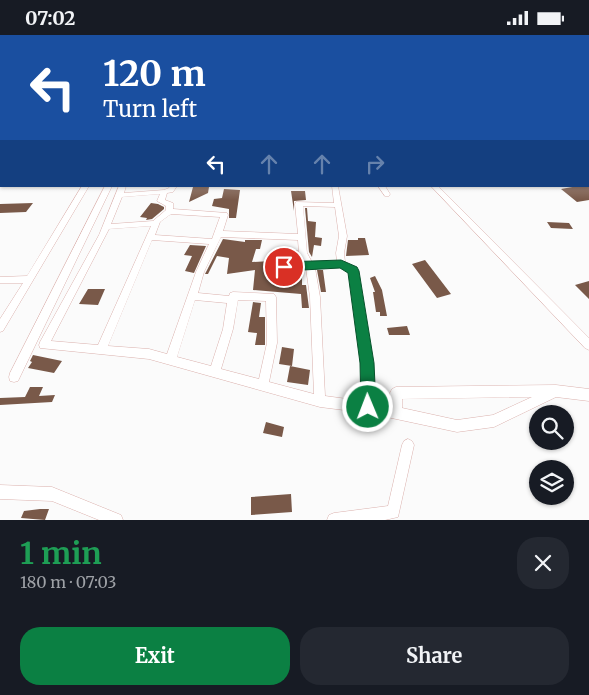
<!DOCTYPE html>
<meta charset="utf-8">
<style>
body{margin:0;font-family:Merriweather,serif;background:#242831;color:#f1f3f6;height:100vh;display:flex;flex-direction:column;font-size:19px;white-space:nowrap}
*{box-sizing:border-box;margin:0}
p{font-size:16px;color:#9ea1a6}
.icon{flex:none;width:28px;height:28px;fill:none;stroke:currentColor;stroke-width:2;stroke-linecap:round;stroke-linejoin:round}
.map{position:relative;height:485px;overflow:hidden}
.sheet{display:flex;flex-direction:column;background:#171b24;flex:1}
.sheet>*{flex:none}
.hud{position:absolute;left:0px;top:0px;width:590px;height:152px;box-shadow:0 1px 4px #0004;background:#1a4fa0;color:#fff;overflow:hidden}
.controls{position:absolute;left:529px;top:370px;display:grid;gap:10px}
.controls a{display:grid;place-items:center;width:45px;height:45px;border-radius:50%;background:#171b24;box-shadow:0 1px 4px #0004;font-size:25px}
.pin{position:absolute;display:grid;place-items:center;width:42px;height:42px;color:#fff;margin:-21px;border:2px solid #fff;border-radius:50%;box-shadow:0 1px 5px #0007}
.me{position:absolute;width:55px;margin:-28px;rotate:359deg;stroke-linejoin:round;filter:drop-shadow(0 0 4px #0008)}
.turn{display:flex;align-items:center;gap:18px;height:105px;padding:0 20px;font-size:22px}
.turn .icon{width:65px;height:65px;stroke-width:2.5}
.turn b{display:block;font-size:35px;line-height:42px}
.lanes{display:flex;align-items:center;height:48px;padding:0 20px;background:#0003;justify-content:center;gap:25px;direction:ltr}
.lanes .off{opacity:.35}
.round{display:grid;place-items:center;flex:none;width:52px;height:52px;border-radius:20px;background:#242831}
.head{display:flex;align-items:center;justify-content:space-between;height:85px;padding:0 20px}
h1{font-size:30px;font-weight:700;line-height:38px;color:#1e9e55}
.primary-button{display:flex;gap:10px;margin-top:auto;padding:10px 20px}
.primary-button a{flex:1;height:58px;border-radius:20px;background:#0b8043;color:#fff;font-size:20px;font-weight:700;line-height:58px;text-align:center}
.primary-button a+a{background:#242831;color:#f1f3f6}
.status{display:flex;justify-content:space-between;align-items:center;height:35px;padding:0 25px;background:#171b24;direction:ltr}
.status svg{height:14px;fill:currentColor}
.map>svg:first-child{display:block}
.building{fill:#795949}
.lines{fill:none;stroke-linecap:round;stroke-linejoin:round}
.minor-casing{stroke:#dbb1ad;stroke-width:1}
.minor{fill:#fff;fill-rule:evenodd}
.route{fill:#0b8043;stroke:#07532c}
</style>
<div class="status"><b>07:02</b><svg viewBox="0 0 49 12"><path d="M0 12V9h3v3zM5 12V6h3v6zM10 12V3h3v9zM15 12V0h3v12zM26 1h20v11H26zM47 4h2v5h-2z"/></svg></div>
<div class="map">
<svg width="589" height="485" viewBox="0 0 589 485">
<rect width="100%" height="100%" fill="#fbfbfb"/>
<path class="building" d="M578 151H589V165L577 167 561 154Z
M193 152H209L208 158 189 167Z
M224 154 240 155 236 183H229V174L212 171 214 164 222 163Z
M291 156H305L306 165 294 166V176Z
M33 168 26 177 0 178V169Z
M151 168 158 169 164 172V174L152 184 146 185 147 183 140 182Z
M305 173H307L308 186 316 187 315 202 322 203 321 211 314 210 312 222 309 217Z
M547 187 569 188 573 194 551 193Z
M358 203H365L369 220 346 221 348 205H358Z
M223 204 245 207V205H262L260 214H256L252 227 271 226V221L290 220V215H297L301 225 284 226 278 231 284 236 302 235V250H306L309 273H302L301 259 253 255 255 235 227 239 229 223 217 221 208 239H205Z
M190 210 206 211 194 238 185 236 192 221 184 220Z
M425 225 451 259 437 263 412 229Z
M317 235H323L326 257H321Z
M375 241 382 255 387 281H380V277H376L373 257H375L370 243Z
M589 246V264L575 250Z
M88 254H105L98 270 79 269Z
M253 267 261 268 259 282H265V310H255L257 298 248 297Z
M407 291 410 300H389L387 293Z
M282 312 294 314 292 331 279 329Z
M33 320 62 326 54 338 28 333 32 327 30 326Z
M290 331 310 335 308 350 287 347Z
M30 352H43L39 361 55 360 52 367 0 370V363L25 362Z
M266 387 284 392 282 402 263 398Z
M291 459 292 477 251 480V462Z
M40 474H49L45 485 21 483 24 476Z"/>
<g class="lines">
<g class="minor-casing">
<path id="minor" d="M0 117H1V122H0Z
M82 151H89L3 296 0 297V284L23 248H0V242L27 241Z
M105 151H112L18 346 14 347 10 346 9 342 10 338Z
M119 151H126L124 158 164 155 169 153 170 151H177L173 157 167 158 165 165 173 168V174L227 178 228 180 223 196 298 199 295 169 296 167 334 168 332 151H338L347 201 344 218 345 227 357 234 358 236 372 328 374 367 390 371V358L392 354 396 352 556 350 589 354V366L556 362 494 392 457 397 368 378 320 372 149 324 40 313 39 310 40 307 99 200ZM160 159 157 166 166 171V175L153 186 111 189 122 162ZM303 171 335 172 339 201 336 218 337 226 312 227 307 218ZM171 179 220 182 212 204 155 200 160 187ZM151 191 98 310 51 306 109 194ZM221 202 298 205 299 218 304 227 284 228 280 231 284 234 306 233 310 262 314 359 269 347 277 308 276 262 274 259 233 257 230 258 229 261 198 258 204 237ZM152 205 209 209 196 237 167 319 149 314 108 311ZM340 232 350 238 362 328V366L325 361 320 262 315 233ZM195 265 227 268 223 294 211 331 177 322ZM238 265 266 266 267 308 259 344 221 334 233 294ZM532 362 493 380 457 385 402 373V364Z
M378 151H385L390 159 389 161H385Z
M431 151H438L589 303V315L585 313Z
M408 404 412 406 414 410 398 482 385 485H327L329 480 334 478 388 471 402 410 404 406Z
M0 450 52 452 121 480 123 485H99L52 466 0 464Z"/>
</g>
<use href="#minor" class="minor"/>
</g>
<linearGradient id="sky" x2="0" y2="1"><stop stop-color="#9da0d3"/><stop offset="0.59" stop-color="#fdfdfd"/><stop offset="1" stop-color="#fdfdfd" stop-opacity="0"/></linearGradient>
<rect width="589" height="165" fill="url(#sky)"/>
<path class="route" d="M341 225 357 232 359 236 374 328 376 372 373 377 368 379 363 377 361 372 360 328 348 238 340 233 284 236 278 232 284 227Z"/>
</svg>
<div class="controls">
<a><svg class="icon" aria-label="search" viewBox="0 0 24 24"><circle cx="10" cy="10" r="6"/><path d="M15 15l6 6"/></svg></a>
<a><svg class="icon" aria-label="layers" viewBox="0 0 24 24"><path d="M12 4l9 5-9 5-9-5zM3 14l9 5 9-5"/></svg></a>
</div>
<div class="pin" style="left:284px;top:232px;background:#d93025"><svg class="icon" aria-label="arrive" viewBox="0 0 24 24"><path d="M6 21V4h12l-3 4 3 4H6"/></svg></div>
<svg class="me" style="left:368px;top:372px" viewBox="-20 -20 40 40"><circle r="17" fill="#0b8043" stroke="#fff" stroke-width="3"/><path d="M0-11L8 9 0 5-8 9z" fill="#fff"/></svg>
<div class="hud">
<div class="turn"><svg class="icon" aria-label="left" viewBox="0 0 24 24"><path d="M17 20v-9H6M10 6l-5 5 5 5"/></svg><div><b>120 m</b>Turn left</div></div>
<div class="lanes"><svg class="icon" aria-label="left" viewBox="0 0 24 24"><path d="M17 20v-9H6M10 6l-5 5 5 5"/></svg><svg class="icon off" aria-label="ahead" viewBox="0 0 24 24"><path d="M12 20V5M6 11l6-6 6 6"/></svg><svg class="icon off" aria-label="ahead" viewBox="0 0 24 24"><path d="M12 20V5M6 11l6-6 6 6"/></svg><svg class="icon off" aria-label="right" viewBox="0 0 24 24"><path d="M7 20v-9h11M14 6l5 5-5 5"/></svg></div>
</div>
</div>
<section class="sheet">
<div class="head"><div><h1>1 min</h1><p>180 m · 07:03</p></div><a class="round"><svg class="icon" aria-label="close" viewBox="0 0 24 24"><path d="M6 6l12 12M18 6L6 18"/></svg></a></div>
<div class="primary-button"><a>Exit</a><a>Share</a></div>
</section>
